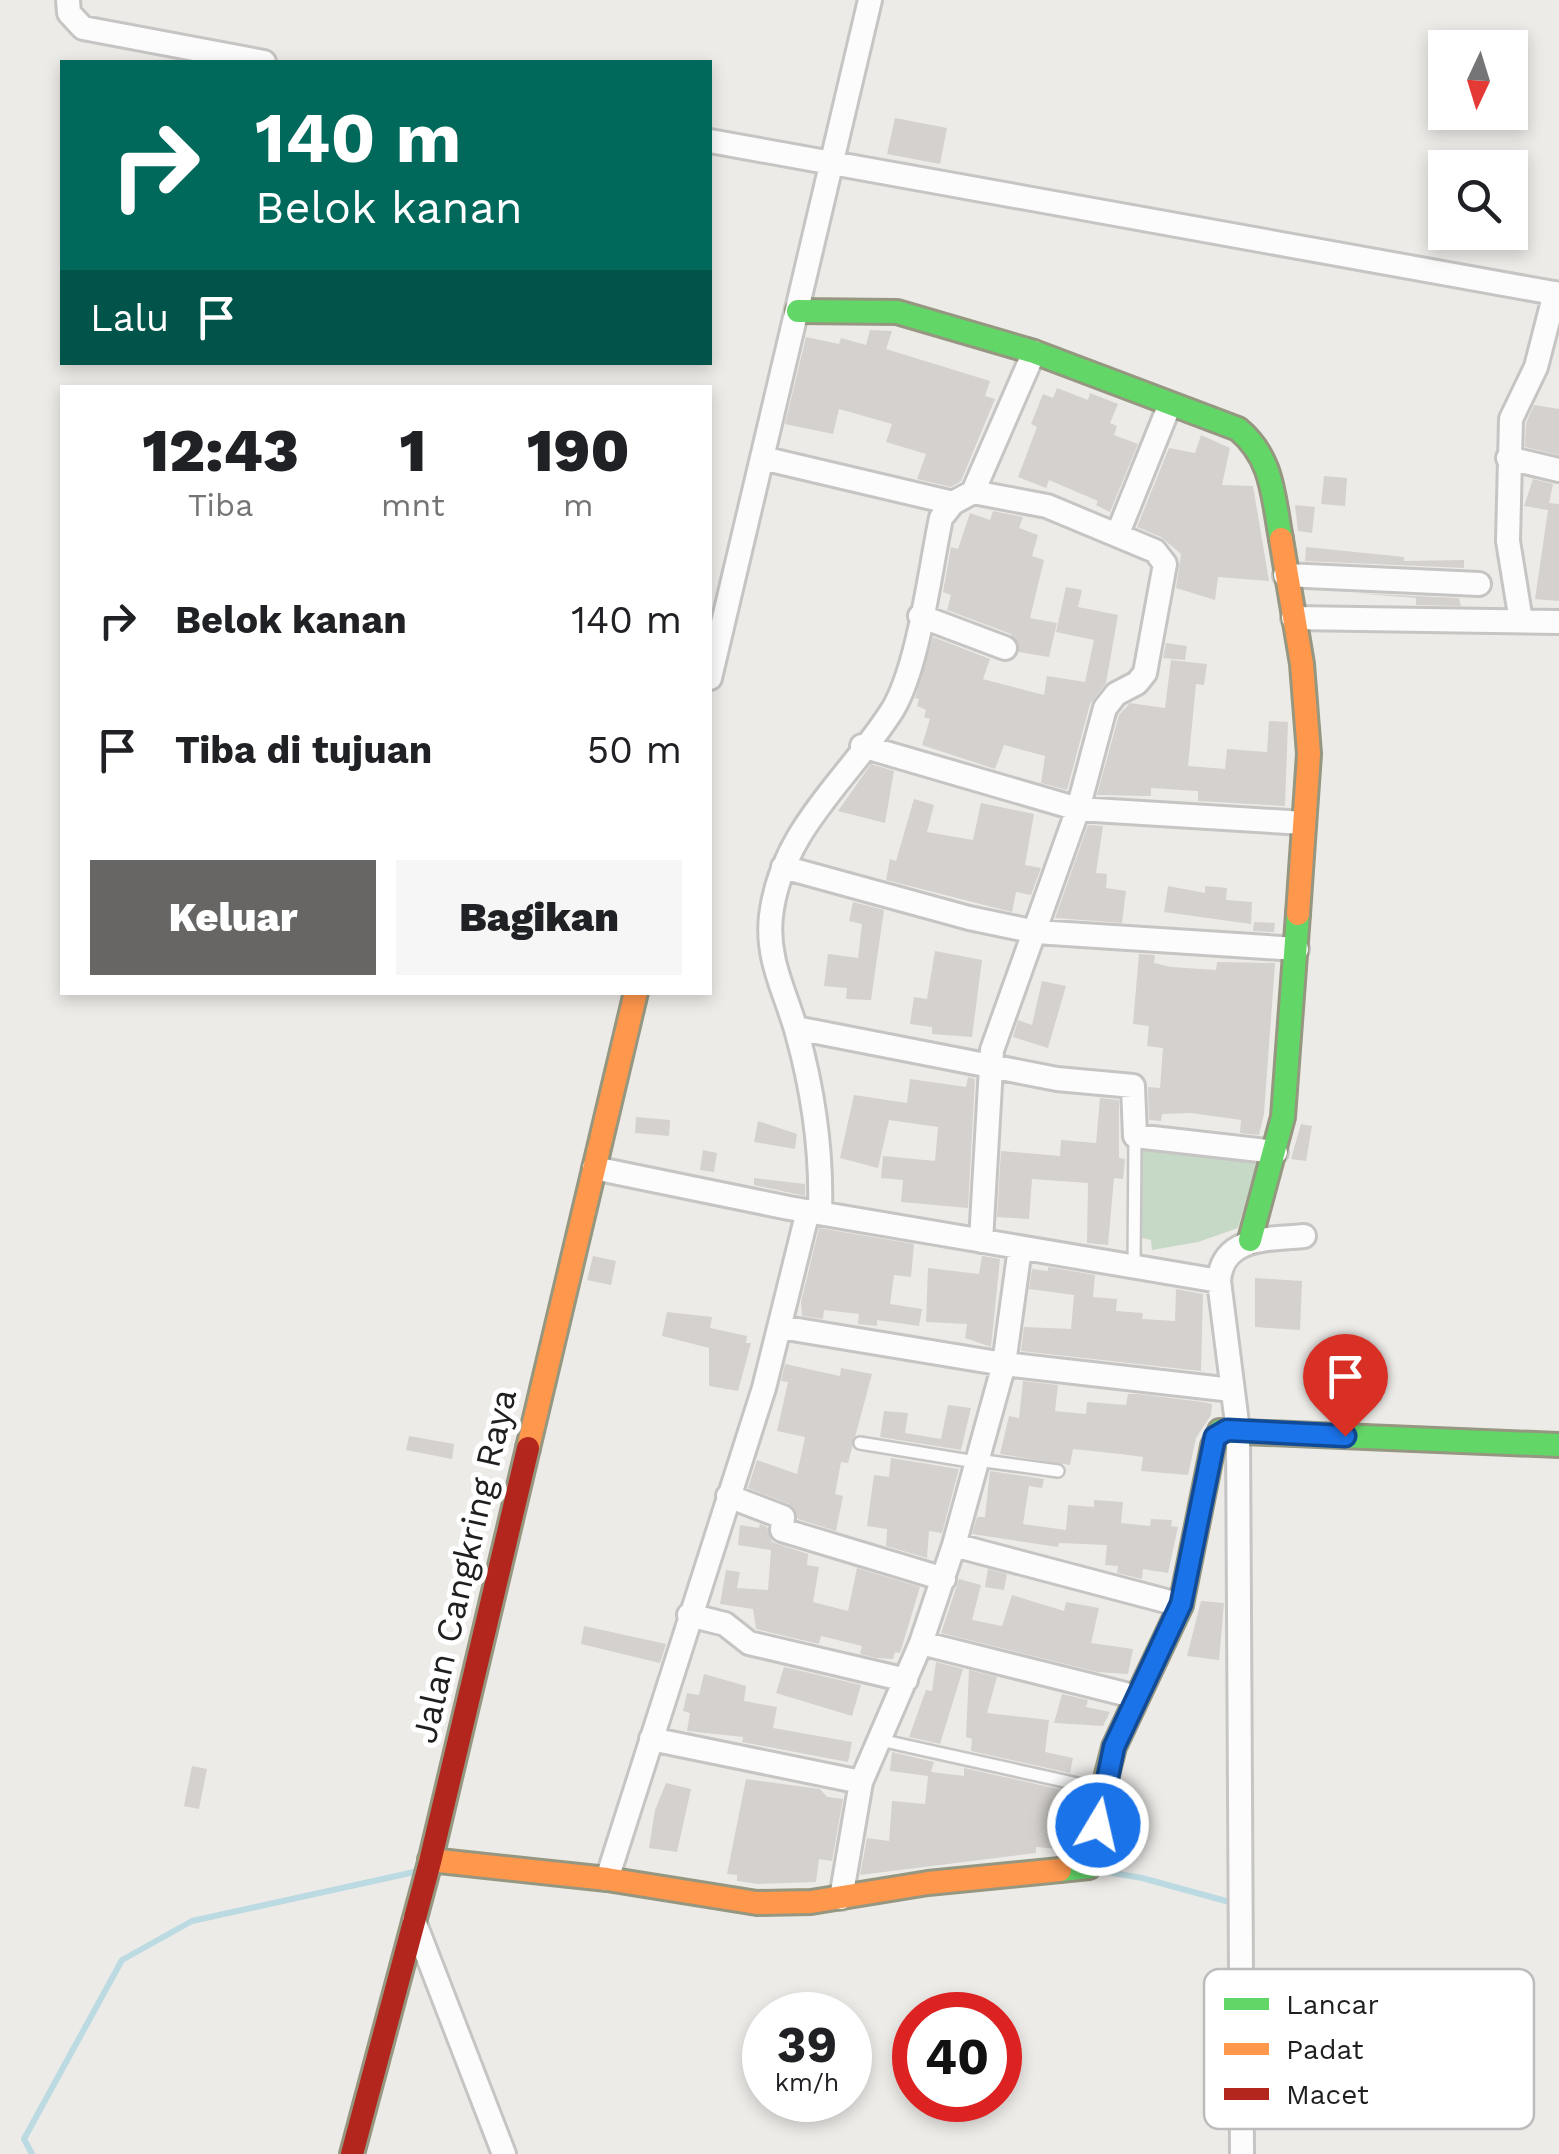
<!DOCTYPE html>
<html lang="id">
<style>
body{margin:0;font-family:"Work Sans",sans-serif;background:#f6f6f6;color:#202124;height:100vh;display:flex;flex-direction:column;font-size:38px;white-space:nowrap}
*{box-sizing:border-box;margin:0}
p{font-size:32px;color:#757577}
.icon{flex:none;width:55px;height:55px;fill:none;stroke:currentColor;stroke-width:2;stroke-linecap:round;stroke-linejoin:round}
.map{position:relative;flex:1;overflow:hidden}
.sheet{position:absolute;left:60px;top:385px;width:652px;height:610px;display:flex;flex-direction:column;background:#fff;border-radius:0px;box-shadow:0 5px 15px #0003}
.sheet>*{flex:none}
.top-card{position:absolute;left:60px;top:60px;width:652px;height:305px;border-radius:0px;box-shadow:0 5px 15px #0003;background:#00695c;color:#fff;overflow:hidden}
.needle{width:65px;rotate:184deg}
.tools{position:absolute;left:1428px;top:30px;display:grid;gap:20px}
.tools a{display:grid;place-items:center;width:100px;height:100px;border-radius:0px;background:#fff;box-shadow:0 5px 15px #0003;font-size:50px}
.speed{position:absolute;left:742px;top:1992px;display:flex;gap:20px;font-size:50px;font-weight:700;text-align:center}
.speed>*{display:grid;place-content:center;width:130px;height:130px;border-radius:50%;background:#fff;box-shadow:0 5px 15px #0003;line-height:1}
.speed small{font-size:25px;font-weight:400}
.speed .limit{border:15px solid #d22;background:#fff;color:#111}
.pin{position:absolute;display:grid;place-items:center;width:85px;height:85px;color:#fff;margin:-102px -42px;border-radius:50% 50% 50% 0;rotate:-45deg;box-shadow:0 0 10px #0007}
.pin .icon{rotate:45deg}
.me{position:absolute;width:110px;margin:-55px;rotate:9deg;stroke-linejoin:round;filter:drop-shadow(0 0 8px #0008)}
.turn{display:flex;align-items:center;gap:35px;height:210px;padding:0 30px;font-size:45px}
.turn .icon{width:130px;height:130px;stroke-width:2.5}
.turn b{display:block;font-size:70px;line-height:85px}
.then{display:flex;align-items:center;height:95px;padding:0 30px;background:#0003;gap:20px;font-size:38px}
.eta{display:flex;justify-content:space-evenly;align-items:center;height:170px;text-align:center}
.eta b{font-size:60px;font-weight:800;line-height:70px}
.cta{display:flex;gap:20px;margin-top:auto;padding:20px 30px}
.cta a{flex:1;height:115px;border-radius:0px;background:#676665;color:#fff;font-size:40px;font-weight:800;line-height:115px;text-align:center}
.cta a+a{background:#f6f6f6;color:#202124}
ul{padding:0;list-style:none}
li{display:flex;align-items:center;gap:30px;height:130px;padding:0 30px}
li div{flex:1}
li b{display:block;font-size:38px}
li em{font-style:normal}
.map>svg:first-child{display:block}
.cemetery{fill:#c6d8c6}
.lines{fill:none;stroke-linecap:round;stroke-linejoin:round}
.stream{stroke:#bbdae1;stroke-width:6}
.building{fill:#d4d1ce}
.lane-casing{stroke:#c6c5c4;stroke-width:16}
.street-casing{stroke:#c6c5c4;stroke-width:28}
.fast-casing{stroke:#969780;stroke-width:28}
.slow-casing{stroke:#969780;stroke-width:28}
.jam-casing{stroke:#969780;stroke-width:28}
.lane{stroke:#fcfcfc;stroke-width:11}
.street{stroke:#fcfcfc;stroke-width:22}
.fast{stroke:#63d668;stroke-width:22}
.slow{stroke:#ff974d;stroke-width:22}
.jam{stroke:#b3261e;stroke-width:22}
.route-casing{stroke:#114b97;stroke-width:25}
.route{stroke:#1a73e8;stroke-width:18}
.labels{text-anchor:middle;stroke-width:10;stroke-linejoin:round;paint-order:stroke}
.street-label{font-size:35px;fill:#1f1f1f;stroke:#fff}
.key{fill:#fff;stroke:#bcbcbc;stroke-width:2.5}
.key-label{font-size:28px;fill:#1f1f1f}
</style>
<div class="map">
<svg width="1559" height="2154" viewBox="0 0 1559 2154">
<rect width="100%" height="100%" fill="#edebe8"/>
<path class="cemetery" d="M1140 1139 1259 1155 1238 1228 1198 1242 1152 1250 1151 1240 1139 1237Z"/>
<g class="lines">
<path class="stream" d="M1095 1870 1142 1878 1226 1901
M32 2154 24 2139 122 1960 192 1921 419 1871"/>
</g>
<path class="building" d="M895 118 947 128 940 164 887 154Z
M870 330 892 331 886 349 990 381 985 396 995 399 961 481 951 487 917 479 926 454 886 442 892 424 839 409 833 434 785 424 806 337 839 344 841 338 866 345Z
M1057 388 1088 400 1090 393 1118 404 1110 423 1117 426 1114 435 1138 444 1110 512 1096 505 1098 501 1049 480 1046 488 1018 477 1037 427 1031 424 1043 394 1053 398Z
M1534 405 1559 409V455L1525 447 1526 423Z
M1201 435 1230 448 1222 485 1253 486 1269 581 1218 577 1215 600 1176 588 1181 554 1161 537 1137 527 1169 448 1195 453Z
M1324 476 1347 478 1345 506 1321 504Z
M1533 479 1553 484 1549 503 1559 504V601L1535 599 1548 510 1524 506Z
M1295 505 1315 507 1312 533 1298 531Z
M993 511 1023 517 1019 528 1038 535 1032 556 1044 560 1030 618 1057 623 1049 657 1019 652 1011 634 947 610 951 595 943 592 951 547 958 549 970 513 990 520Z
M1306 547 1404 557V561L1464 560V568L1305 561Z
M1066 587 1082 590 1078 607 1118 615 1106 683 1090 704 1067 790 1041 783 1045 756 1004 745 995 769 922 745 930 719 924 717 926 710 917 706 919 699 915 698 933 637 990 659 983 679 1044 695 1047 676 1085 682 1094 640 1056 632Z
M1352 593 1459 598 1461 606 1416 605V598Z
M1166 643 1187 646 1185 660 1163 658Z
M1171 660 1207 664 1204 685 1196 684 1188 766 1225 769 1227 749 1267 752 1269 721 1288 722 1285 806 1198 801V791L1151 788V796L1097 795 1119 715 1130 703 1165 708Z
M871 764 894 771 885 823 838 811Z
M914 799 934 805 927 832 973 840 981 803 1034 814 1025 865 1041 868 1031 895 1016 892 1012 912 886 880 890 859 896 861Z
M1088 825 1103 826 1096 873 1107 874 1106 888 1126 891 1122 923 1055 918Z
M1168 886 1205 893V886L1227 888 1226 900 1252 902 1251 924 1164 912Z
M853 902 884 910 871 1000 846 999 847 988 824 986 828 954 858 958 862 924 849 921Z
M1254 922 1275 923 1274 932 1253 931Z
M935 951 982 960 972 1037 932 1034V1027L910 1024 914 997 927 999Z
M1139 954 1155 955 1154 963 1171 967 1216 970 1217 962 1275 963 1264 1114 1259 1135 1240 1133 1241 1120 1191 1113 1162 1114 1161 1121 1149 1120 1148 1087 1160 1088 1163 1048 1147 1046 1149 1026 1133 1024Z
M1042 981 1066 986 1048 1048 1013 1037 1018 1020 1032 1025Z
M968 1077 975 1079 968 1208 901 1202 903 1180 881 1178 883 1156 935 1161 938 1127 889 1120 878 1168 840 1158 854 1095 907 1103 910 1079 966 1087Z
M1100 1098 1119 1100V1158L1125 1159 1123 1179 1114 1178 1108 1245 1087 1243 1088 1183 1032 1179 1029 1219 997 1217 1001 1151 1060 1156 1061 1140 1096 1143Z
M636 1117 670 1120 669 1136 635 1133Z
M758 1121 797 1134 795 1149 754 1142Z
M1301 1124 1312 1126 1306 1161 1291 1159Z
M703 1150 717 1153 714 1172 700 1170Z
M754 1178 805 1184V1196L754 1185Z
M819 1228 914 1244 911 1277 894 1275 890 1304 922 1309 919 1326 877 1320V1326L858 1324 859 1314 824 1310 823 1319 802 1316 801 1302Z
M593 1256 616 1261 611 1285 587 1280Z
M982 1256 1000 1259 991 1347 965 1338 967 1324 926 1322 928 1268 979 1274Z
M1048 1267 1095 1275 1093 1297 1117 1299 1116 1311 1143 1313 1142 1319 1175 1321 1176 1289 1203 1294 1201 1371 1021 1351 1024 1327 1071 1329 1074 1295 1029 1289 1032 1269 1048 1271Z
M1255 1278 1302 1281 1300 1330 1255 1327Z
M667 1312 712 1317 710 1328 747 1336 746 1343H751L738 1391 709 1386V1348L662 1336Z
M785 1364 840 1376 841 1368 872 1374 848 1463 841 1462 835 1494 843 1496 836 1531 798 1519 789 1504 748 1488 757 1460 797 1474 805 1437 777 1431 788 1382 781 1381Z
M1023 1381 1058 1385 1055 1411 1086 1414 1087 1402 1126 1405 1128 1394H1138L1203 1402 1212 1404 1211 1415 1196 1438 1188 1475 1141 1471 1143 1457 1121 1454 1073 1449 1070 1465 1000 1454 1009 1416 1019 1418Z
M948 1405 971 1408 961 1450 880 1437 884 1411 908 1413 905 1433 941 1439Z
M409 1436 454 1444 452 1459 406 1450Z
M891 1458 959 1469 942 1533 929 1531 927 1558 886 1546 887 1529 867 1526 874 1475 889 1477Z
M990 1471 1044 1479 1042 1488 1029 1486 1023 1524 1066 1530 1068 1505 1094 1507V1500L1123 1502 1121 1523 1150 1526 1151 1519 1172 1520 1171 1526 1178 1527 1168 1573 1143 1569 1142 1579 1117 1573 1118 1566 1105 1565 1107 1545 1059 1543 1058 1547 972 1534 977 1517H985Z
M760 1524 767 1527 772 1542 808 1554 807 1565 819 1567 813 1602 848 1611 857 1568 920 1587 900 1653 895 1652 893 1659 876 1658 860 1654 862 1646 821 1636 819 1644 756 1629 753 1609 720 1604 726 1570 740 1572 737 1588 768 1590 771 1550 738 1545 740 1525 759 1528Z
M988 1569 1007 1574 1004 1590 985 1587Z
M959 1579 981 1585 972 1620 1002 1626 1012 1595 1064 1611 1066 1602 1099 1608 1091 1643 1133 1649 1128 1674 1097 1672 941 1633Z
M1201 1601 1224 1603 1219 1660 1187 1656Z
M584 1626 666 1644 660 1663 581 1644Z
M936 1662 963 1669 940 1744 909 1737 926 1690 932 1691Z
M784 1667 861 1685 852 1716 776 1693Z
M969 1670 997 1677 987 1713 1049 1720 1045 1752 1073 1758 1070 1773 971 1751 972 1739 966 1737Z
M704 1674 746 1686 744 1701 777 1707 773 1728 852 1742 848 1762 742 1742 743 1737 687 1731 690 1713 683 1711 687 1693 699 1695Z
M1062 1694 1088 1700 1086 1707 1110 1712 1103 1726 1054 1723Z
M892 1752 934 1762 931 1772 964 1776V1768L1067 1791 1063 1829 1080 1831 1079 1846 1070 1850 1036 1847V1853L860 1875 867 1838 889 1841 892 1801 925 1804 928 1776 890 1771Z
M192 1766 207 1769 199 1809 184 1806Z
M746 1779 820 1789 827 1797 843 1799 832 1861 819 1859 816 1882 758 1884 737 1881V1875L727 1874Z
M666 1783 691 1789 677 1852 649 1848 655 1810Z"/>
<g class="lines">
<g class="lane-casing">
<path id="lane" d="M1134 1267 1135 1136
M860 1443 976 1462
M977 1460 1058 1471
M880 1740 1100 1789"/>
</g>
<g class="street-casing">
<path id="street" d="M68 0 69 13 83 28 264 62
M710 141 1559 294
M762 458 953 503 973 492 1047 506 1155 551 1165 564 1145 673 1137 683 1116 694 1105 708 1078 809 992 1050 981 1241
M1508 458 1559 470
M973 492 1034 352
M1118 533 1170 404
M1285 575 1479 584
M920 616 1005 648
M1293 618 1559 622
M1521 621 1508 541 1511 419 1536 367 1555 293
M710 678 870 0
M862 746 1078 809 1304 823
M783 867 969 918 1036 932 1297 949
M796 1028 1057 1079 1133 1086 1135 1136 1276 1152
M594 1168 789 1208 1219 1281
M820 1213C822 1150 814 1094 797 1033 786 993 766 960 771 916 781 829 850 778 893 709 919 665 930 570 941 518L953 503
M780 1327 1004 1364 1232 1390
M728 1496 783 1517 782 1530 944 1579
M954 1545 1181 1605
M689 1615 725 1624 749 1643 906 1680
M921 1643 1137 1697
M651 1739 861 1782
M607 1879 764 1388 808 1211
M841 1898 861 1782 921 1643 954 1545 1004 1364 1020 1248
M414 1921 504 2154
M1242 2154 1238 1431 1219 1281C1222 1236 1270 1239 1304 1236"/>
</g>
<g class="fast-casing">
<path id="fast" d="M798 311 897 312 1034 352 1238 429C1273 458 1273 496 1281 539
M1250 1240 1283 1117 1298 914
M1060 1870 1089 1867 1098 1851 1099 1806 1114 1747 1181 1605 1213 1446 1220 1431 1559 1445"/>
</g>
<g class="slow-casing">
<path id="slow" d="M1281 539 1302 664 1309 754 1298 914
M528 1448 636 992
M430 1860 607 1879 757 1903 811 1902 928 1883 1060 1870"/>
</g>
<g class="jam-casing">
<path id="jam" d="M352 2154 430 1862 528 1448"/>
</g>
<use href="#lane" class="lane"/>
<use href="#street" class="street"/>
<use href="#fast" class="fast"/>
<use href="#slow" class="slow"/>
<use href="#jam" class="jam"/>
</g>
<g class="lines">
<g class="route-casing">
<path id="route" d="M1098 1825 1114 1747 1181 1604 1215 1437 1227 1430 1345 1436"/>
</g>
<use href="#route" class="route"/>
</g>
<g class="labels">
<g class="street-label">
<text transform="translate(464 1566) rotate(-77)" y="12">Jalan Cangkring Raya</text>
</g>
</g>
<rect x="1204" y="1969" width="330" height="160" rx="15" class="key"/>
<rect x="1224" y="1998" width="45" height="12" fill="#63d668"/>
<rect x="1224" y="2043" width="45" height="12" fill="#ff974d"/>
<rect x="1224" y="2088" width="45" height="12" fill="#b3261e"/>
<g class="key-label">
<text x="1286" y="2014">Lancar</text>
<text x="1286" y="2059">Padat</text>
<text x="1286" y="2104">Macet</text>
</g>
</svg>
<div class="tools">
<a><svg class="needle" viewBox="-14 -14 28 28"><path d="M0-13l5 13h-10z" fill="#e53935"/><path d="M0 13l5-13h-10z" fill="#757577"/></svg></a>
<a><svg class="icon" aria-label="search" viewBox="0 0 24 24"><circle cx="10" cy="10" r="6"/><path d="M15 15l6 6"/></svg></a>
</div>
<div class="speed"><div>39<small>km/h</small></div><div class="limit">40</div></div>
<div class="pin" style="left:1345px;top:1436px;background:#d93025"><svg class="icon" aria-label="arrive" viewBox="0 0 24 24"><path d="M6 21V4h12l-3 4 3 4H6"/></svg></div>
<svg class="me" style="left:1098px;top:1825px" viewBox="-20 -20 40 40"><circle r="17" fill="#1a73e8" stroke="#fff" stroke-width="3"/><path d="M0-11L8 9 0 5-8 9z" fill="#fff"/></svg>
<div class="top-card">
<div class="turn"><svg class="icon" aria-label="right" viewBox="0 0 24 24"><path d="M7 20v-9h11M14 6l5 5-5 5"/></svg><div><b>140 m</b>Belok kanan</div></div>
<div class="then">Lalu<svg class="icon" aria-label="arrive" viewBox="0 0 24 24"><path d="M6 21V4h12l-3 4 3 4H6"/></svg></div>
</div>
<section class="sheet">
<div class="eta">
<div><b>12:43</b><p>Tiba</p></div>
<div><b>1</b><p>mnt</p></div>
<div><b>190</b><p>m</p></div>
</div>
<ul>
<li><svg class="icon" aria-label="right" viewBox="0 0 24 24"><path d="M7 20v-9h11M14 6l5 5-5 5"/></svg><div><b>Belok kanan</b></div><em>140 m</em></li>
<li><svg class="icon" aria-label="arrive" viewBox="0 0 24 24"><path d="M6 21V4h12l-3 4 3 4H6"/></svg><div><b>Tiba di tujuan</b></div><em>50 m</em></li>
</ul>
<div class="cta"><a>Keluar</a><a>Bagikan</a></div>
</section>
</div>
